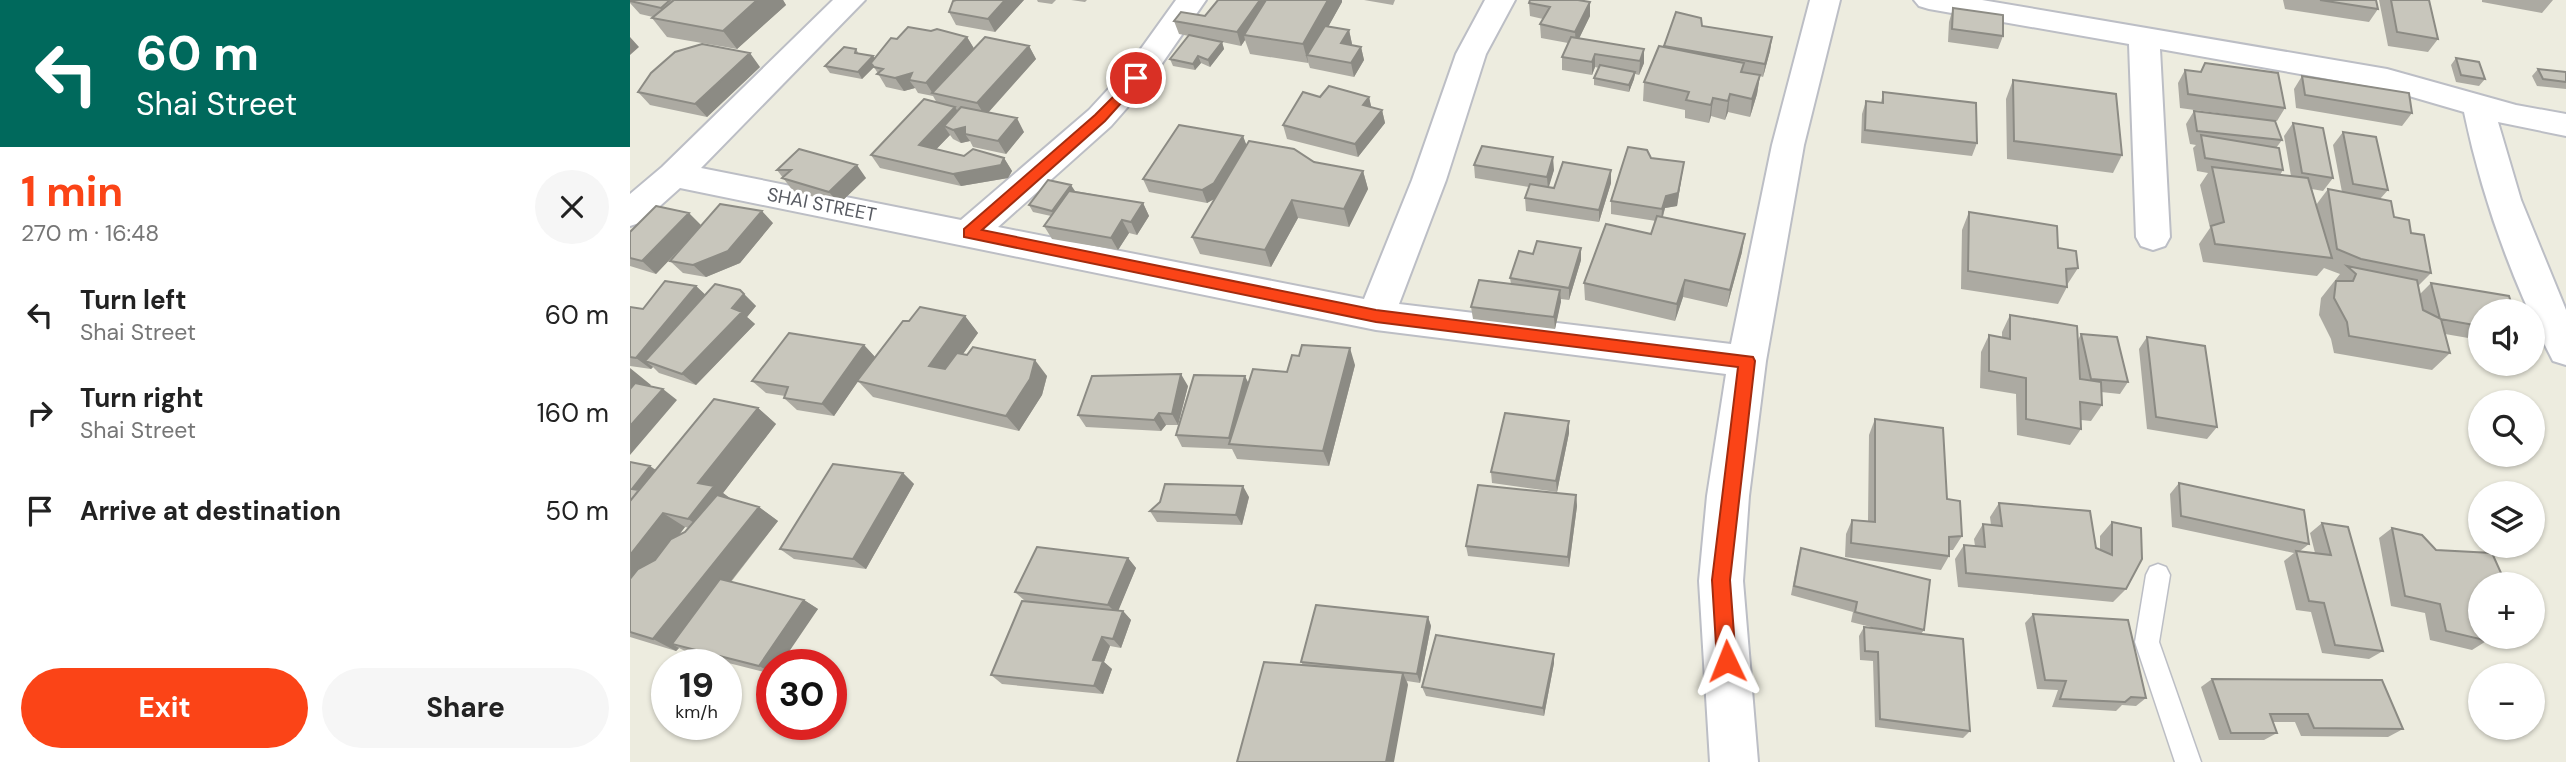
<!DOCTYPE html>
<meta charset="utf-8">
<style>
body{margin:0;font-family:"DM Sans",sans-serif;background:#f6f6f6;color:#222;height:100vh;display:flex;flex-direction:column;font-size:26px;white-space:nowrap}
*{box-sizing:border-box;margin:0}
p{font-size:23px;color:#767676}
.icon{flex:none;width:38px;height:38px;fill:none;stroke:currentColor;stroke-width:2;stroke-linecap:round;stroke-linejoin:round}
.map{position:relative;flex:1;overflow:hidden}
.side{display:flex;flex-direction:column;background:#fff;width:630px}
.side>*{flex:none}
.hud{background:#00695c;color:#fff;overflow:hidden}
.controls{position:absolute;left:1838px;top:299px;display:grid;gap:14px}
.controls a{display:grid;place-items:center;width:77px;height:77px;border-radius:50%;background:#fff;box-shadow:0 2px 5px #0004;font-size:35px}
.speed{position:absolute;left:21px;top:649px;display:flex;gap:14px;font-size:35px;font-weight:700;text-align:center}
.speed>*{display:grid;place-content:center;width:91px;height:91px;border-radius:50%;background:#fff;box-shadow:0 2px 5px #0004;line-height:1}
.speed small{font-size:18px;font-weight:400}
.speed .limit{border:10px solid #d22;background:#fff;color:#111}
.pin{position:absolute;display:grid;place-items:center;width:60px;height:60px;color:#fff;margin:-30px;border:4px solid #fff;border-radius:50%;box-shadow:0 2px 7px #0007}
.me{position:absolute;width:77px;margin:-38px;rotate:358deg;stroke-linejoin:round;filter:drop-shadow(0 0 5px #0008)}
.turn{display:flex;align-items:center;gap:24px;height:147px;padding:0 21px;font-size:32px}
.turn .icon{width:91px;height:91px;stroke-width:2.5}
.turn b{display:block;font-size:49px;line-height:60px}
.round{display:grid;place-items:center;flex:none;width:74px;height:74px;border-radius:37px;background:#f6f6f6}
.head{display:flex;align-items:center;justify-content:space-between;height:119px;padding:0 21px}
h1{font-size:42px;font-weight:700;line-height:52px;color:#fb4417}
.cta{display:flex;gap:14px;margin-top:auto;padding:14px 21px}
.cta a{flex:1;height:80px;border-radius:42px;background:#fb4417;color:#fff;font-size:28px;font-weight:700;line-height:80px;text-align:center}
.cta a+a{background:#f6f6f6;color:#222}
ul{padding:0;list-style:none}
li{display:flex;align-items:center;gap:21px;height:98px;padding:0 21px}
li div{flex:1}
li b{display:block;font-size:26px}
li em{font-style:normal}
main{display:flex;flex:1;min-height:0}
.map>svg:first-child{display:block}
.lines{fill:none;stroke-linecap:round;stroke-linejoin:round}
.service-casing{stroke:#bcbec5;stroke-width:3}
.minor-casing{stroke:#bcbec5;stroke-width:4}
.service{fill:#fff;fill-rule:evenodd}
.minor{fill:#fff;fill-rule:evenodd}
.wall{fill:#acaaa2;fill-rule:evenodd}
.shaded-wall{fill:#8c8b84}
.building{fill:#c8c6bc;stroke:#8c8b84;stroke-width:2}
.route{fill:#fb4417;stroke:#a32c0f;stroke-width:2}
.labels{text-anchor:middle;stroke-width:6;stroke-linejoin:round;paint-order:stroke}
.street-label{font-size:19px;fill:#585b62;stroke:#fff}
</style>
<main>
<section class="side">
<div class="hud">
<div class="turn"><svg class="icon" aria-label="left" viewBox="0 0 24 24"><path d="M17 20v-9H6M10 6l-5 5 5 5"/></svg><div><b>60 m</b>Shai Street</div></div>
</div>
<div class="head"><div><h1>1 min</h1><p>270 m · 16:48</p></div><a class="round"><svg class="icon" aria-label="close" viewBox="0 0 24 24"><path d="M6 6l12 12M18 6L6 18"/></svg></a></div>
<ul>
<li><svg class="icon" aria-label="left" viewBox="0 0 24 24"><path d="M17 20v-9H6M10 6l-5 5 5 5"/></svg><div><b>Turn left</b><p>Shai Street</p></div><em>60 m</em></li>
<li><svg class="icon" aria-label="right" viewBox="0 0 24 24"><path d="M7 20v-9h11M14 6l5 5-5 5"/></svg><div><b>Turn right</b><p>Shai Street</p></div><em>160 m</em></li>
<li><svg class="icon" aria-label="arrive" viewBox="0 0 24 24"><path d="M6 21V4h12l-3 4 3 4H6"/></svg><div><b>Arrive at destination</b></div><em>50 m</em></li>
</ul>
<div class="cta"><a>Exit</a><a>Share</a></div>
</section>
<div class="map">
<svg width="1936" height="762" viewBox="0 0 1936 762">
<rect width="100%" height="100%" fill="#edecdf"/>
<g class="lines">
<g class="service-casing">
<path id="service" d="M1528 564 1536 567 1540 575 1529 642 1571 762H1545L1505 642 1516 575 1520 567Z"/>
</g>
<g class="minor-casing">
<path id="minor" d="M203 0H235L71 168 331 220 459 110 495 71 546 0H576L517 85 481 126 368 227 734 299 782 180 826 54 855 0H885L856 54 816 180 769 304 1101 344 1142 145 1180 0H1210L1174 145 1136 361 1119 496 1113 581 1128 762H1080L1069 581 1077 496 1096 374 746 330 50 188 12 222 0 226V194L32 167Z
M1284 0H1352L1757 69 1886 105 1936 114V136L1868 122 1891 200 1936 310V365L1923 361C1883 284 1852 198 1834 112L1755 89 1530 49 1540 237 1535 246 1523 250 1511 246 1506 237 1499 44 1299 9 1289 6Z"/>
</g>
<use href="#service" class="service"/>
<use href="#minor" class="minor"/>
</g>
<path class="wall" d="M0 0H153L156 5 107 49 37 37 22 18 23 17 10 14 0 3Z
M394 0 365 32 326 25 319 12Z
M407 0H426L422 4 408 2Z
M441 0H457L455 2Z
M734 0H765L763 5Z
M1653 0H1746L1748 9 1739 22 1655 9Z
M1749 0H1799L1808 39 1798 52 1758 46Z
M1852 0H1923L1912 13 1852 2Z
M712 2 698 27 719 30 722 44 721 45 731 47 734 60 724 77 680 68 678 62V63L620 54 615 40 611 46 592 42 594 49 580 67 571 63 565 70 543 66 540 59 559 36 549 34 544 21 575 16Z
M899 3 960 16 949 38 1014 49V63L1009 75 1005 74 1004 79 999 92 964 85V78L969 68 965 67 962 75 932 70V57L938 43 911 38 910 24 913 19 900 16Z
M1323 8 1373 36 1368 49 1318 42 1319 22Z
M1072 26 1142 37 1140 51 1133 77 1130 76 1127 94 1120 117 1098 112 1095 120 1081 116 1079 123 1055 118V110L1013 101 1014 82 1034 47Z
M337 37 344 49 399 46 406 59 358 113 394 132 376 154 343 147 340 141 331 143 323 139 320 135 306 149 334 156 374 158 382 171 378 178 331 186 250 168 241 155 307 103 303 96 288 93 285 88 274 91 256 87 244 67 232 79 200 73 195 66 226 49 229 54 243 56 245 58 267 39Z
M1826 58 1855 79 1849 86 1826 82 1821 65Z
M1575 63 1655 108 1647 121H1645L1652 140 1646 148 1653 170 1650 175 1661 176 1654 136 1663 123 1703 178 1693 191 1682 189 1686 205 1698 189 1712 192 1703 145 1713 132 1758 190 1750 199 1764 217 1781 233 1801 273 1788 286 1790 294 1801 283 1850 312V340L1815 334 1820 353 1802 370 1704 353 1701 339 1689 315 1691 298 1710 274 1694 268 1687 276 1573 262 1569 244 1580 228 1570 185 1578 173 1567 171 1563 148 1566 145 1560 144 1556 124 1564 111 1631 119 1550 108 1548 83 1555 70 1570 72Z
M130 67 77 117 20 105 8 92Z
M1908 69 1936 72V89L1907 86 1902 76Z
M1672 76 1782 113 1772 126 1666 108 1664 89Z
M1383 80 1492 155 1483 173 1377 159 1376 99Z
M1253 92 1347 143 1342 156 1231 143 1232 114 1236 101 1251 103Z
M690 97H739L741 107 752 110 755 123 728 157 657 139 653 125Z
M613 136 616 145 684 162 733 171 738 189 719 227 668 218 641 267 570 254 562 237 585 198 577 203 519 192 513 179Z
M169 149 236 178 209 204 163 191 147 170Z
M1021 158 1054 162 1047 206 1035 208 1033 217 1112 252 1097 307 1053 297 1045 321 955 300 954 283 1021 234 1026 221 981 214V201Z
M844 165 924 170 918 187 924 188 981 170V183L969 222 896 211 895 198 899 187 845 178Z
M445 191 513 203 519 216 507 235 499 233 488 250 422 239 414 226 421 216 403 212 399 205Z
M1339 212 1428 248 1448 268 1437 285V287L1428 304 1331 289 1332 230Z
M143 223 110 263 76 277 53 273 40 261 65 232 26 274 0 266V232L71 225Z
M951 260 939 300 931 299 925 329 843 319 841 307 881 284 880 278Z
M66 286 75 295 110 290 126 306 117 317 125 324 66 385 29 373 23 367 21 369 0 366V307L13 309Z
M1380 315 1448 340 1451 334 1498 382 1490 394 1471 392 1472 405 1461 421 1451 420V429L1440 445 1387 435 1386 394 1350 388 1351 352 1359 335 1372 337V332Z
M335 316 348 333 333 354 417 376 412 395 389 431 243 397 228 381 204 416 167 410 154 398 155 396 136 393 122 381 234 345 245 357 237 368Z
M1517 337 1587 427 1577 439 1517 429 1509 349Z
M725 365 699 466 607 459 602 449 552 447 546 435 619 383 657 372Z
M558 386 548 425H536L531 431 456 427 448 415Z
M128 408 146 424 93 493 101 499 129 507 148 521 101 582 174 600 188 609 142 665V674L59 653 49 648 46 651 0 637V462L26 470ZM55 527 59 528 55 532 49 535Z
M1245 419 1317 499 1332 536 1323 550H1319V556L1311 570 1215 557 1216 534 1222 520 1238 521 1239 435Z
M939 421V433L927 492 862 483 861 472Z
M273 473 284 484 236 569 164 559 150 549Z
M1549 483 1679 544 1670 551 1685 553 1680 533 1692 523 1753 651 1739 659 1692 653 1681 612 1666 610 1654 561 1664 553 1542 527 1540 494Z
M946 495 947 506 939 567 838 556 836 546Z
M619 497 612 525 527 522 520 511Z
M1369 503 1470 550V536L1482 522 1496 589 1483 602 1328 587 1325 559 1334 545 1345 546 1344 539 1353 524 1361 525 1360 517Z
M1762 528 1850 637H1884L1872 643 1858 640 1842 650 1800 640 1795 613 1761 606 1749 538Z
M1171 548 1294 630 1291 634 1340 731 1333 738 1245 727 1243 661 1230 660 1229 636 1234 627 1249 629 1221 622 1223 612 1161 595 1168 558Z
M498 558 506 568 488 610 493 611 501 620 491 648 480 646 474 662 482 669 473 694 372 684 361 675 395 601 385 592Z
M1403 614 1516 698 1506 706 1492 705 1486 711 1422 707 1428 690 1407 689 1395 623Z
M798 617 801 626 790 683 777 681 778 685 673 665 671 662Z
M924 663 914 716 796 696 792 687Z
M1582 679 1773 729 1758 737 1671 736 1665 722H1643L1647 733 1634 740H1589L1571 687Z"/>
<path class="shaded-wall" d="M127 0H153L156 5 107 49 93 31Z
M375 0H394L365 32 358 19Z
M630 0H643L614 35 615 40 611 46 607 32Z
M698 0H712V2L682 56 677 55 678 63 673 44Z
M960 2V16L946 45 945 32Z
M719 30 722 44 714 57 711 43Z
M0 37 9 47 0 55Z
M337 37 345 50 303 94 296 83Z
M1142 37 1140 51 1133 77 1135 64Z
M592 42 594 49 580 67 578 60Z
M399 46 406 59 355 116 347 103Z
M731 47 734 60 724 77 721 63Z
M1014 49V63L1009 75 1010 61Z
M120 53 130 67 77 117 65 104Z
M965 54V67L962 75V62Z
M243 56 248 63 232 79 228 72Z
M568 56 571 63 565 70 563 64Z
M1005 72 1004 79 999 92V85Z
M282 73 279 80 285 88 274 91 265 78Z
M1130 75 1127 94 1120 117 1122 99Z
M1100 94 1098 112 1095 120 1098 101Z
M739 97 742 110 733 105Z
M1083 98 1081 116 1079 123 1081 105Z
M325 107 333 120 335 134 340 141 331 143 323 130 314 126 320 135 298 158 289 145Z
M752 110 755 123 728 157 725 144Z
M387 118 394 132 376 154 368 141Z
M613 136 618 149 590 196 577 203 572 190Z
M923 157 924 170 918 190 917 177Z
M374 158 382 171 378 178 331 186 323 174Z
M1054 162 1047 206 1035 208 1031 222 1032 209 1036 196Z
M227 165 236 178 209 204 199 192Z
M981 170V183L969 222V210Z
M733 171 738 189 719 227 714 209Z
M441 185 445 191 426 217 422 211Z
M662 200 668 218 641 267 635 250Z
M513 203 519 216 507 235 501 222Z
M132 211 143 223 110 263 76 277 63 265Z
M59 213 72 226 26 274 12 261Z
M492 220 499 233 488 250 481 238Z
M1115 234 1112 252 1097 307 1100 290Z
M951 248V260L939 300V288Z
M1055 280 1053 297 1045 321 1047 304Z
M66 286 79 298 15 361 23 367 21 369 6 358Z
M930 290 931 302 925 329 924 317Z
M114 294 126 306 117 317 125 324 66 385 52 374Z
M335 316 348 333 313 382 299 366Z
M234 345 245 357 204 416 192 404Z
M720 348 725 365 699 466 693 451Z
M405 360 417 376 412 395 389 431 376 416Z
M0 368 21 385 0 410Z
M551 374 558 386 548 425 542 414Z
M615 376 621 388 602 444 599 438Z
M33 389 47 400 0 455V426Z
M128 408 146 424 93 493 104 501 80 533 58 519 68 483Z
M529 413 536 425 531 431 524 420Z
M939 421V433L927 492 926 481Z
M20 466 36 477 0 536 2 489Z
M273 473 284 484 236 569 223 559Z
M613 486 619 497 612 525 606 515Z
M946 495 947 506 939 567 938 557Z
M129 507 148 521 50 646 42 644 49 648 46 651 23 639Z
M33 513 55 527 0 598V555Z
M498 558 506 568 487 614 478 605Z
M174 600 188 609 150 665H142V673L129 666Z
M493 611 501 620 491 648 483 639Z
M798 617 801 626 790 683 787 674Z
M472 637 480 646 474 662 482 669 473 694 464 686 463 660Z
M924 654V663L914 716 913 708Z
M773 673 778 685 764 762H756Z"/>
<path class="building" d="M0 0H40L31 8 0 1Z
M44 0H127L93 31 22 18Z
M326 0H375L358 19 319 12 323 1Z
M588 0H630L607 32 544 21 551 12 575 16Z
M636 0H698L673 44 614 35Z
M900 0H948L960 2 945 32 910 24 920 7 899 3Z
M1690 0H1746L1748 9Z
M1761 0H1799L1808 39 1767 32Z
M1323 8 1373 15V36L1322 29Z
M1046 12 1071 18 1072 26 1142 37 1135 64 1034 46Z
M695 26 719 30 711 43 731 47 721 63 677 55Z
M278 27 301 31 307 29 337 37 296 83 279 80 282 73 265 78 247 74 253 69 244 67 241 63 261 38 267 39Z
M559 35 592 42 578 60 568 56 563 64 540 59Z
M355 37 399 46 347 103 302 93Z
M941 37 1014 49 1010 61 965 54 962 62 932 57Z
M72 44 120 53 65 104 8 92 21 73 45 52Z
M1029 46 1114 63 1111 72 1130 75 1122 99 1100 94 1098 101 1083 98 1081 105 1056 100 1059 92 1014 82Z
M214 47 226 49 225 53 243 56 228 72 195 66Z
M1826 58 1849 62 1855 79 1831 75Z
M1575 63 1648 73 1655 108 1558 94 1555 70 1571 72Z
M970 65 1005 72 999 85 964 78Z
M1908 69 1936 72V82L1913 79Z
M1672 76 1779 93 1782 113 1675 95Z
M1383 80 1486 94 1492 155 1384 141Z
M699 86 739 97 733 105 752 110 725 144 653 125 673 92 690 97Z
M1253 92 1346 103 1347 143 1235 130 1236 101 1253 103Z
M294 99 325 107 289 145 334 156 343 149 374 158 371 165 323 174 241 155Z
M331 107 387 118 368 141 335 134V127L323 130 314 126Z
M1564 111 1645 121 1652 140 1567 131Z
M1663 123 1693 128 1703 178 1672 173Z
M549 125 613 136 584 183 572 190 513 179Z
M1713 132 1746 137 1758 190 1723 184Z
M1571 135 1649 148 1653 170 1575 158Z
M619 141 664 149 684 162 733 171 714 209 662 200 635 250 562 237Z
M852 146 923 157 917 177 844 165Z
M998 147 1017 150 1021 158 1054 162 1048 193 1036 196 1032 209 981 201Z
M169 149 227 165 199 192 152 178 161 170H147Z
M933 162 981 170 969 210 895 198 900 184 924 188Z
M1582 167 1678 178 1702 258 1585 244 1581 226 1594 222Z
M418 180 441 185 422 211 399 205Z
M1698 189 1761 201 1764 217 1779 220 1781 233 1794 235 1801 273 1731 259 1707 249Z
M439 191 513 203 501 222 492 220 481 238 414 226Z
M90 204 132 211 98 251 63 265 40 261Z
M26 206 59 213 12 261 0 258V232Z
M1339 212 1427 226 1428 248 1446 251 1448 268 1436 269 1437 287 1338 271Z
M1027 216 1115 234 1100 290 1055 280 1047 304 954 283 976 224 1021 234Z
M907 241 951 248 939 288 880 278 889 251 903 254Z
M1717 266 1787 280 1793 310 1811 319 1820 353 1719 336 1717 322 1704 298 1706 281H1723L1726 274Z
M849 280 930 290 924 317 841 307Z
M35 281 66 286 6 358 0 357V307L13 309Z
M1801 283 1879 296 1884 312H1850V326L1810 319Z
M85 284 110 290 114 294 102 308 112 312 52 374 15 361Z
M290 307 335 316 299 366 315 369 327 353 337 355 343 347 405 360 400 379 376 416 227 381 273 321H279Z
M1380 315 1447 326 1450 379 1471 382 1472 405 1450 402 1451 429 1396 419V378L1359 371V335L1380 339Z
M159 333 234 345 192 404 154 398 158 387 122 381Z
M1451 334 1487 337 1498 382 1461 379Z
M1517 337 1575 346 1587 427 1526 417Z
M672 345 720 348 693 451 599 444 623 369 657 372 662 355 669 356Z
M551 374 542 414 529 413 524 420 448 415 462 376Z
M564 375 615 376 599 438 546 435Z
M5 383 33 389 0 426V389Z
M84 399 128 408 68 483 84 486 58 519 33 513 0 555V501Z
M875 413 939 421 926 481 861 472Z
M1245 419 1313 428 1317 499 1330 501 1332 536 1319 537V556L1221 543 1222 520 1245 522Z
M0 462 20 466 2 489 9 490 0 501Z
M203 464 273 473 223 559 150 549Z
M1549 483 1674 510 1679 544 1551 516Z
M535 484 613 486 606 515 520 511 530 502Z
M848 485 946 495 938 557 836 546Z
M87 495 129 507 23 639 0 632V579L8 569 25 560 41 539 55 532Z
M1369 503 1460 511 1466 548 1482 555V522L1511 528 1512 559 1496 589 1336 573 1334 545 1355 547 1353 524 1372 526Z
M1692 523 1718 527 1753 651 1705 645 1694 603 1679 601 1666 551 1701 555Z
M1762 528 1792 535 1806 550 1862 553 1876 584H1850V637H1857L1858 641 1816 631 1810 604 1775 596Z
M407 547 498 558 478 605 385 592Z
M1171 548 1300 580 1294 630 1225 612 1227 602 1164 586Z
M90 579 174 600 129 666 42 644Z
M392 601 493 611 483 639 472 637 463 660 473 661 464 686 361 675Z
M686 605 798 617 787 674 671 662Z
M1403 614 1498 620 1516 698 1501 697 1495 702 1430 699 1436 681 1415 680Z
M1234 627 1333 639 1340 731 1250 719 1248 652 1235 651Z
M806 635 924 654 913 708 792 687Z
M634 662 773 673 756 762H607Z
M1582 679 1752 680 1773 729 1684 728 1678 714H1640L1647 733H1601Z"/>
<path class="route" d="M506 74 513 78 511 81 475 121 352 230 746 310 1123 357 1125 361 1100 580 1106 661 1103 667 1097 670 1090 667 1087 661 1082 580 1108 367 746 322 334 237V229L465 115Z"/>
<g class="labels">
<g class="street-label">
<text transform="translate(192 204) rotate(11)" y="7">SHAI STREET</text>
</g>
</g>
</svg>
<div class="controls">
<a><svg class="icon" aria-label="sound" viewBox="0 0 24 24"><path d="M4 9h4l5-4v14l-5-4H4zM17 9q2 3 0 6"/></svg></a>
<a><svg class="icon" aria-label="search" viewBox="0 0 24 24"><circle cx="10" cy="10" r="6"/><path d="M15 15l6 6"/></svg></a>
<a><svg class="icon" aria-label="layers" viewBox="0 0 24 24"><path d="M12 4l9 5-9 5-9-5zM3 14l9 5 9-5"/></svg></a>
<a>+</a>
<a>−</a>
</div>
<div class="speed"><div>19<small>km/h</small></div><div class="limit">30</div></div>
<div class="pin" style="left:506px;top:78px;background:#d93025"><svg class="icon" aria-label="arrive" viewBox="0 0 24 24"><path d="M6 21V4h12l-3 4 3 4H6"/></svg></div>
<svg class="me" style="left:1097px;top:661px" viewBox="-20 -20 40 40"><path d="M0-17L14 15 0 8-14 15z" fill="#fb4417" stroke="#fff" stroke-width="4"/></svg>
</div>
</main>
